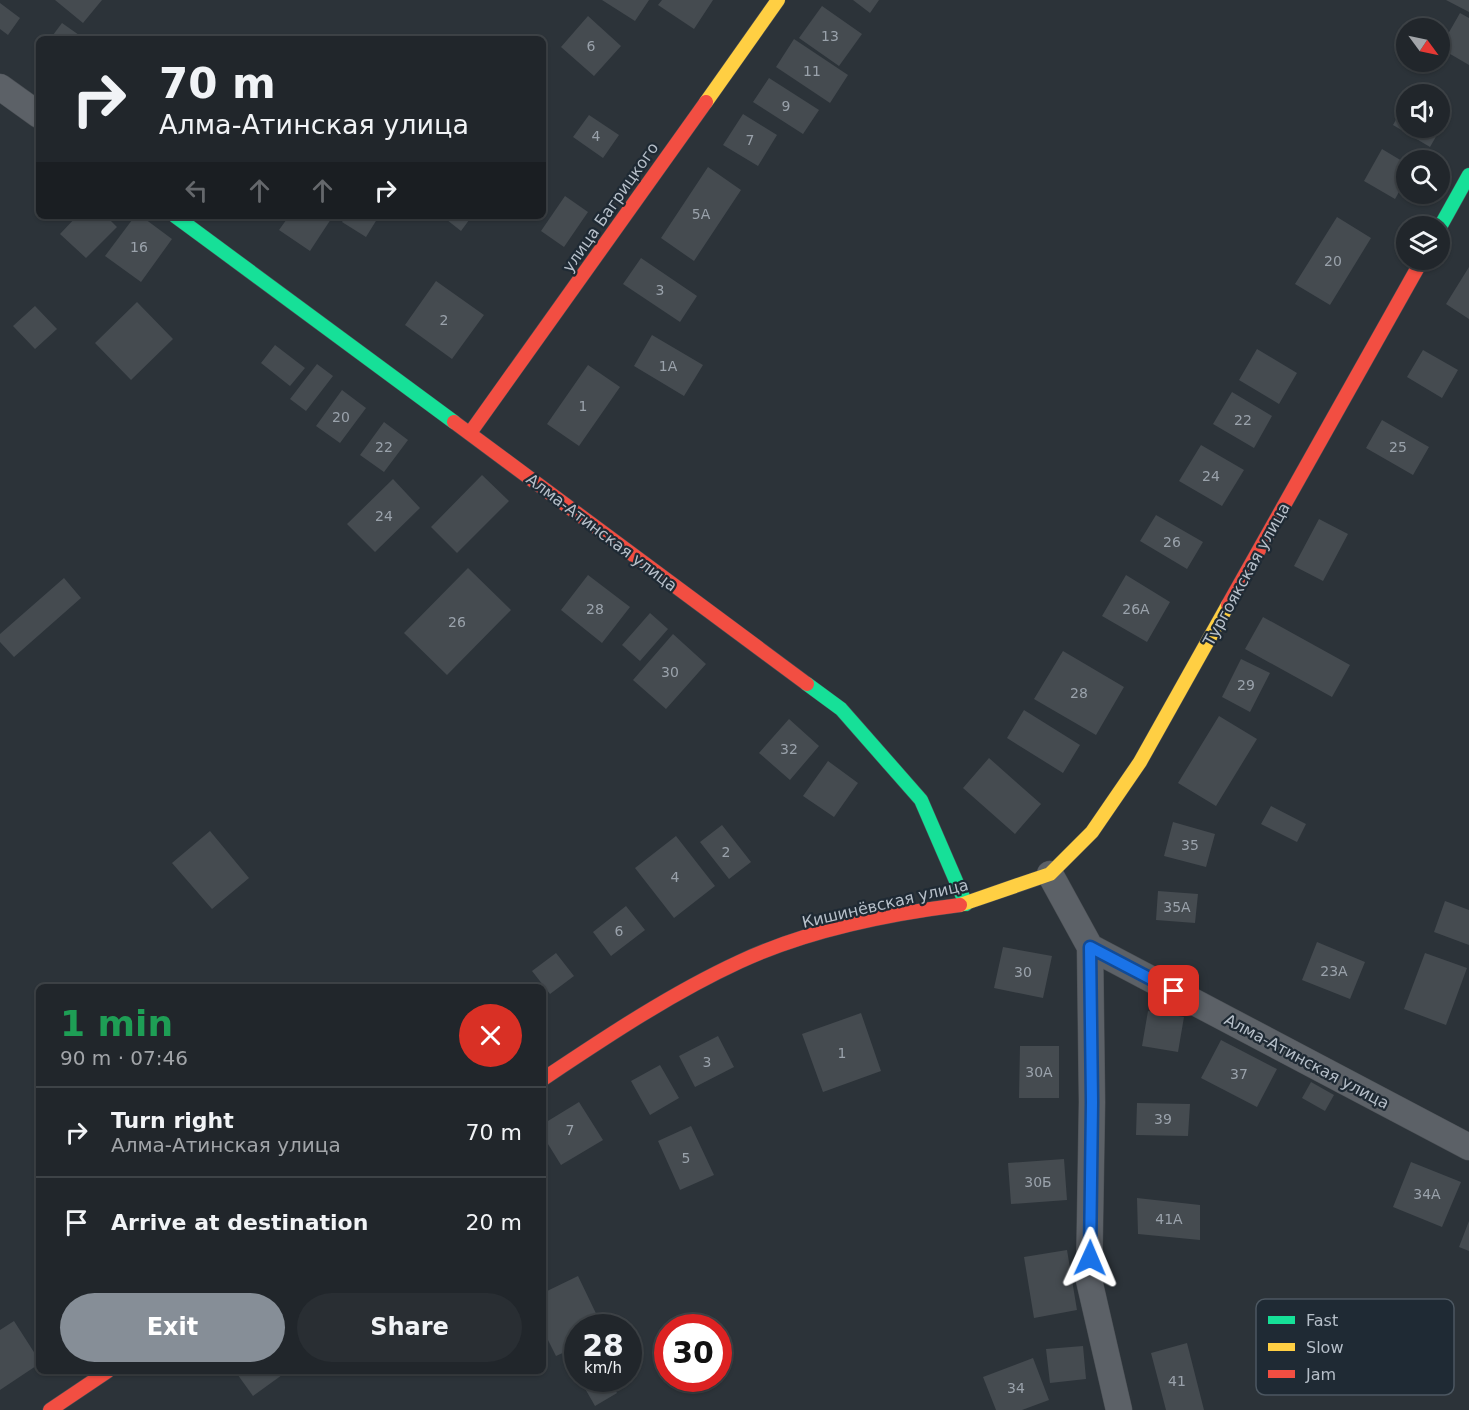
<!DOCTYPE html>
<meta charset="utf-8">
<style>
body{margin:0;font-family:"DejaVu Sans",sans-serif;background:#292e33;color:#f1f3f6;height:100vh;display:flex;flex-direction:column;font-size:22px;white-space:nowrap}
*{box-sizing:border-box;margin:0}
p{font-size:20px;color:#a2a5a9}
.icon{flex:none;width:33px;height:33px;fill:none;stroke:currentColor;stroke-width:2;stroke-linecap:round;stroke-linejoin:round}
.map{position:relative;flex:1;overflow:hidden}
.side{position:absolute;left:36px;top:984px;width:510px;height:390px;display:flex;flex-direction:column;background:#21262b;border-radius:9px;box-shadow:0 2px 4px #0004,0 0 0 2px #3e4347}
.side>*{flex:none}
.banner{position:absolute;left:36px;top:36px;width:510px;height:183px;border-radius:9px;box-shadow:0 2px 4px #0004,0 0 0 2px #3e4347;background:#21262b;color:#f1f3f6;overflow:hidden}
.needle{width:39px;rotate:123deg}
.fabs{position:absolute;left:1396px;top:18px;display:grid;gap:12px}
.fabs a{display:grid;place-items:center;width:54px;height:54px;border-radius:50%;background:#21262b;box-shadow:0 2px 4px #0004,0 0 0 2px #3e4347;font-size:30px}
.speed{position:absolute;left:564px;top:1314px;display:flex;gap:12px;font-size:30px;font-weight:700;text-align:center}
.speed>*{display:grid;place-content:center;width:78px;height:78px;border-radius:50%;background:#21262b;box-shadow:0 2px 4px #0004,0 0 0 2px #3e4347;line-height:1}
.speed small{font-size:15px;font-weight:400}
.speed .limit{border:9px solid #d22;background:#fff;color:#111}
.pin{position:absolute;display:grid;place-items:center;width:51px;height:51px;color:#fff;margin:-26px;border-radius:12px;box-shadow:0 3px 9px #0006}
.me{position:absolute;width:66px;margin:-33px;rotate:1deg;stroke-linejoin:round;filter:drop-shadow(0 0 4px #0008)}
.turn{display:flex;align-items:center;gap:21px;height:126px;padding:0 24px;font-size:27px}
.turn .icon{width:78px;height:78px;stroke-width:2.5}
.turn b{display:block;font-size:42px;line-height:51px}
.lanes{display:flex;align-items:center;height:57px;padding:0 24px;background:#0003;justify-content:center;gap:30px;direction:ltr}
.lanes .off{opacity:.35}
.round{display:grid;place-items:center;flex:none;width:63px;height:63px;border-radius:32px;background:#292e33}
.headline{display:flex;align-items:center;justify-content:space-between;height:102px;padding:0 24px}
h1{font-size:36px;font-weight:700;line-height:45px;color:#1e9e55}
.action{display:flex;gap:12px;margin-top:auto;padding:12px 24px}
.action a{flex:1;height:69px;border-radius:36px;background:#868e97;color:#fff;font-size:24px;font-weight:700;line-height:69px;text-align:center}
.action a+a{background:#292e33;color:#f1f3f6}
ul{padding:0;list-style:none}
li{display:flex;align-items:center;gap:18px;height:90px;padding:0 24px;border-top:2px solid #3e4347}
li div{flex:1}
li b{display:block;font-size:22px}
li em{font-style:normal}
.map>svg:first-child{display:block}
.building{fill:#454b50}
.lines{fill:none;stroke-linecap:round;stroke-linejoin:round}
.street-casing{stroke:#4a4f54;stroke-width:27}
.fast-casing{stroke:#4a4f54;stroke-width:15}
.slow-casing{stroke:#4a4f54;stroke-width:15}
.jam-casing{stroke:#4a4f54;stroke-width:15}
.street{stroke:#5c6167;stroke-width:26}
.fast{stroke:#16e098;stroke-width:14}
.slow{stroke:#ffcf43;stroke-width:14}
.jam{stroke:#f24e42;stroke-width:14}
.route-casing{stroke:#114b97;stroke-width:15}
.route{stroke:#1a73e8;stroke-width:10}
.labels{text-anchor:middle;stroke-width:4.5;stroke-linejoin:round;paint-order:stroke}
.number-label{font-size:14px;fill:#9aa2ab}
.street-label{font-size:16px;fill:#b6bfc9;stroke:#1f2a34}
.key{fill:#1f2a34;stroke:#4c5761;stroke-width:1.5}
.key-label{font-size:16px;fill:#b6bfc9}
</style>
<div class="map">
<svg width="1469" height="1410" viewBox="0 0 1469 1410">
<rect width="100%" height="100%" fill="#2c3339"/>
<path class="building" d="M55 0H102L83 23Z
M602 0H649L635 21Z
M662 0H713L694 29 658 5Z
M853 0H879L870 13Z
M1446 0H1469V12Z
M0 3 20 18 8 35 0 29Z
M822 6 862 34 839 66 799 38Z
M1460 13 1469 18V65L1440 48Z
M588 16 621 46 594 76 561 47Z
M62 23 79 35 76 39H50Z
M794 39 848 75 830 103 776 67Z
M769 78 819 110 803 134 753 102Z
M1407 100V128H1440V109L1449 114 1430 147 1393 125Z
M743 114 777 135 758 166 723 145Z
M589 115 619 135 603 158 573 137Z
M1382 149 1407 164V178L1395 199 1364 181Z
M708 167 741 190 694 261 661 238Z
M565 196 588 212 564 247 541 231Z
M77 216H106L117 227 86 258 60 234Z
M135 216H141L172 239 141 282 105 256Z
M289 216H327L331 219 310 251 279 230Z
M346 216H379L366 237 342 222Z
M442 216H472L461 231Z
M1337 217 1371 238 1330 305 1295 284Z
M641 258 697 296 680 322 623 284Z
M1469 267V319L1446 304Z
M436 281 484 315 452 359 405 325Z
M137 302 173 339 131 380 95 343Z
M35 306 57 329 35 349 13 326Z
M652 335 703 365 684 396 634 366Z
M275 345 305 368 290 386 261 363Z
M1257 349 1297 373 1279 404 1239 380Z
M1423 350 1458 370 1442 398 1407 377Z
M317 364 333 376 306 411 290 399Z
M588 365 620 387 579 446 547 424Z
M342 390 366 408 340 443 316 426Z
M1232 392 1272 416 1254 448 1213 424Z
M1382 420 1429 447 1413 475 1366 448Z
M384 422 408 440 384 472 360 455Z
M1201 445 1244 470 1222 506 1179 481Z
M482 475 509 501 457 553 431 527Z
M393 479 420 508 375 552 347 524Z
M1156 515 1203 542 1187 569 1140 541Z
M1319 519 1348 534 1323 581 1294 566Z
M468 568 511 610 447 675 404 633Z
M588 575 630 607 602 643 561 610Z
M1126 575 1170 602 1147 642 1102 616Z
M64 578 81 598 14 657 0 642V634Z
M650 613 668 629 640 661 622 645Z
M1263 617 1350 665 1332 697 1245 649Z
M673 634 706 664 666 709 633 680Z
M1063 651 1124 687 1096 735 1034 699Z
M1241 659 1270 673 1250 712 1222 697Z
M1024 710 1080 745 1063 773 1007 738Z
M1219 716 1257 739 1216 806 1178 783Z
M789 719 819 746 790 780 759 753Z
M989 758 1041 804 1015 834 963 788Z
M828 761 858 783 834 817 803 796Z
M1271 806 1306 824 1297 842 1261 824Z
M1173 822 1215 834 1206 867 1164 856Z
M722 825 751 862 729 879 700 842Z
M210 831 249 878 212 909 172 863Z
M676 836 715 886 674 918 635 868Z
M1158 891 1198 894 1195 923 1156 920Z
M1445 901 1469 910V945L1434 932Z
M626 906 645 930 611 956 593 932Z
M1317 942 1365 962 1350 999 1302 980Z
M1003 947 1052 956 1043 998 994 988Z
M556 953 574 976 550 994 532 971Z
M1425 953 1467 968 1446 1025 1404 1009Z
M1148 1011 1184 1017 1178 1052 1142 1046Z
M861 1013 881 1071 823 1092 802 1034Z
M718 1036 734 1067 695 1087 679 1056Z
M1221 1040 1277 1069 1257 1107 1201 1078Z
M1020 1046H1059V1098H1019Z
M660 1065 679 1098 650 1115 631 1081Z
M1311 1082 1334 1095 1325 1111 1302 1098Z
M579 1102 603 1140 561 1165 543 1136V1124Z
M1137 1103 1190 1104 1188 1136 1136 1135Z
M691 1126 714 1175 680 1190 658 1141Z
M1064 1159 1067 1200 1011 1204 1008 1163Z
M1411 1162 1461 1182 1442 1227 1393 1207Z
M1137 1198 1200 1205V1240L1138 1234Z
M1469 1221V1251L1459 1247Z
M1067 1250 1077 1310 1034 1318 1024 1257Z
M578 1276 603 1328H578V1346L556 1356 543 1330V1293Z
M14 1321 39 1360V1364L0 1390V1330Z
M1187 1343 1204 1410H1166L1151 1353Z
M1083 1346 1086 1379 1050 1383 1046 1349Z
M1033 1358 1049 1400 1022 1410H996L983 1377Z
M235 1371H279L282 1375 253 1396Z
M579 1378H608L617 1393 595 1406Z"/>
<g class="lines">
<g class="street-casing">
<path id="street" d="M0 87 39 115
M1050 874 1090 947 1469 1147
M1090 947 1092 1102 1089 1280 1119 1410"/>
</g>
<g class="fast-casing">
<path id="fast" d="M175 216 454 422
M1440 227 1469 175
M807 684 841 709 921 800 966 904"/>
</g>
<g class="slow-casing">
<path id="slow" d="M706 102 778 0
M960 905 1050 874 1092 832 1140 762 1228 605"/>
</g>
<g class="jam-casing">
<path id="jam" d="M454 422 807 684
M470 433 706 102
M1228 605 1422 260
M543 1079C606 1037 670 994 739 962 805 931 888 914 960 905
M50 1410 108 1371"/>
</g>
<use href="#street" class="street"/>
<use href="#fast" class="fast"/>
<use href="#slow" class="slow"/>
<use href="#jam" class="jam"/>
</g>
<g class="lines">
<g class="route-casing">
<path id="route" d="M1090 1258 1092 1102 1090 947 1174 991"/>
</g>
<use href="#route" class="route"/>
</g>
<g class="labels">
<g class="number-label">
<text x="830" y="41">13</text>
<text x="591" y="51">6</text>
<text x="812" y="76">11</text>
<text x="786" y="111">9</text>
<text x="596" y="141">4</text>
<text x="750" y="145">7</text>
<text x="701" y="219">5А</text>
<text x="139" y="252">16</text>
<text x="1333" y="266">20</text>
<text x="660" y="295">3</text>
<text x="444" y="325">2</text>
<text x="668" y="371">1А</text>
<text x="583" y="411">1</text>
<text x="341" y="422">20</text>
<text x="1243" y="425">22</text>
<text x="384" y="452">22</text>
<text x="1398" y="452">25</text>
<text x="1211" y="481">24</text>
<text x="384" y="521">24</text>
<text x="1172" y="547">26</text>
<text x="595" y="614">28</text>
<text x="1136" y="614">26А</text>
<text x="457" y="627">26</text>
<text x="670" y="677">30</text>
<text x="1246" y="690">29</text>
<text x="1079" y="698">28</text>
<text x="789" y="754">32</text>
<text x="1190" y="850">35</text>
<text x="726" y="857">2</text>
<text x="675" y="882">4</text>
<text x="1177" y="912">35А</text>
<text x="619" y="936">6</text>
<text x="1334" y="976">23А</text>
<text x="1023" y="977">30</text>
<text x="842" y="1058">1</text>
<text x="707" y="1067">3</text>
<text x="1039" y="1077">30А</text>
<text x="1239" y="1079">37</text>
<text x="1163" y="1124">39</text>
<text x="570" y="1135">7</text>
<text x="686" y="1163">5</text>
<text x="1038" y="1187">30Б</text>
<text x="1427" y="1199">34А</text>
<text x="1169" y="1224">41А</text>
<text x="1177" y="1386">41</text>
<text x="1016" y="1393">34</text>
</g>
<g class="street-label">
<text transform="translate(610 207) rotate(-55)" y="6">улица Багрицкого</text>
<text transform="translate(602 532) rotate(37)" y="6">Алма-Атинская улица</text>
<text transform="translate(1246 574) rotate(-61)" y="6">Тургоякская улица</text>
<text transform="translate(885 903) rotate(-13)" y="6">Кишинёвская улица</text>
<text transform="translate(1307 1061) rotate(28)" y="6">Алма-Атинская улица</text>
</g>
</g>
<rect x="1256" y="1299" width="198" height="96" rx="9" class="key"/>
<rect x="1268" y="1316" width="27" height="8" fill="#16e098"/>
<rect x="1268" y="1343" width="27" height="8" fill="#ffcf43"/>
<rect x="1268" y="1370" width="27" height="8" fill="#f24e42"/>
<g class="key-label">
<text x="1306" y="1326">Fast</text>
<text x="1306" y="1353">Slow</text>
<text x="1306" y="1380">Jam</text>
</g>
</svg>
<div class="fabs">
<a><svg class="needle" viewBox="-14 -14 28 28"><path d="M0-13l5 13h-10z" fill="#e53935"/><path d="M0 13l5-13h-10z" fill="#a2a5a9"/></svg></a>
<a><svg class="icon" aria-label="sound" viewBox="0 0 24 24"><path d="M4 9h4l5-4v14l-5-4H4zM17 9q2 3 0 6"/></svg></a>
<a><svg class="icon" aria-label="search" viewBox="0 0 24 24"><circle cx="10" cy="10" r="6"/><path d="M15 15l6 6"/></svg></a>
<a><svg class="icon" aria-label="layers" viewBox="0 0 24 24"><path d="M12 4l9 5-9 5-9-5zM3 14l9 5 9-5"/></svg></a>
</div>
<div class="speed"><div>28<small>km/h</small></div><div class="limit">30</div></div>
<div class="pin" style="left:1174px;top:991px;background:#d93025"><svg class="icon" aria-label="arrive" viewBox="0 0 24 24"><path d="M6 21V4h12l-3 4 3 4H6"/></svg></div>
<svg class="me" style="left:1090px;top:1258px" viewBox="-20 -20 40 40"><path d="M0-17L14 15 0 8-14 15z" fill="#1a73e8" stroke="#fff" stroke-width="4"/></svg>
<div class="banner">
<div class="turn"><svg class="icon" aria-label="right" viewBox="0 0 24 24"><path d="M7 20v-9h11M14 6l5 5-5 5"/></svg><div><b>70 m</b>Алма-Атинская улица</div></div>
<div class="lanes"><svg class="icon off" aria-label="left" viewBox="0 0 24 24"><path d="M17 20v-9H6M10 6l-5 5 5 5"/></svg><svg class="icon off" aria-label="ahead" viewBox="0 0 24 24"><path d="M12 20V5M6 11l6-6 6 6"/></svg><svg class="icon off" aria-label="ahead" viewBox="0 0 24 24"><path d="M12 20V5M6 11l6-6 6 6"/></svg><svg class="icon" aria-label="right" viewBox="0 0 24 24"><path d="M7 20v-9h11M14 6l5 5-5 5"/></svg></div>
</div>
<section class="side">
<div class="headline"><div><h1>1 min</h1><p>90 m · 07:46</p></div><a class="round" style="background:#d93025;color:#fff"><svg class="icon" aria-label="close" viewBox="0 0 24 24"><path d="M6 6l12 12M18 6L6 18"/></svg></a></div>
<ul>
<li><svg class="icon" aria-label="right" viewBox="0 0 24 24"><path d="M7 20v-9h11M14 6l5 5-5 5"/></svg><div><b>Turn right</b><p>Алма-Атинская улица</p></div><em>70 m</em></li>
<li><svg class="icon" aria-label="arrive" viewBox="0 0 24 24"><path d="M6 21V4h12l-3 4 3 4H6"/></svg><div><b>Arrive at destination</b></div><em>20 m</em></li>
</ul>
<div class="action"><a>Exit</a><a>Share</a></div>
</section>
</div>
